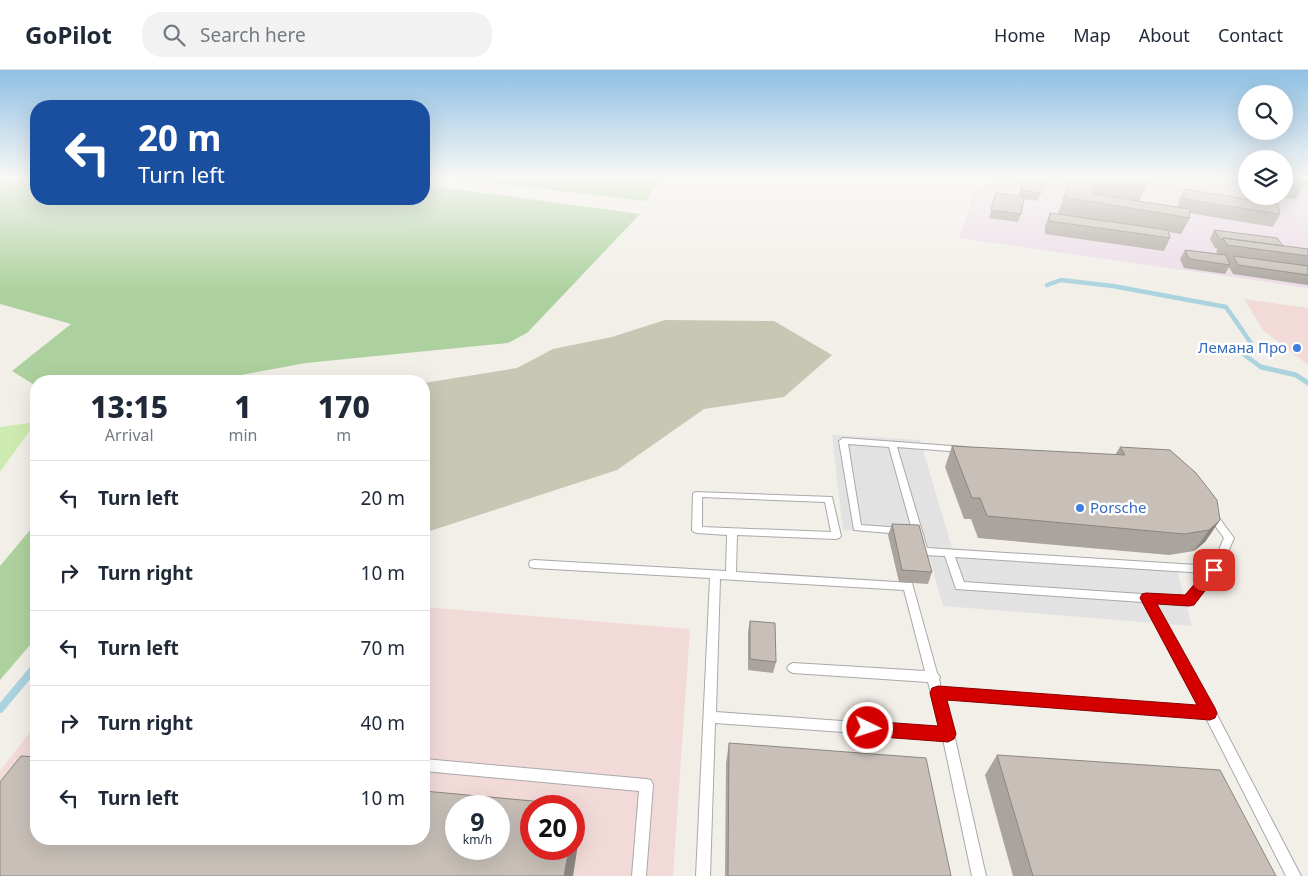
<!DOCTYPE html>
<meta charset="utf-8">
<style>
body{margin:0;font-family:"Noto Sans",sans-serif;background:#f2f2f3;color:#1f2937;height:100vh;display:flex;flex-direction:column;font-size:19px;white-space:nowrap}
*{box-sizing:border-box;margin:0}
p{font-size:16px;color:#747a83}
.icon{flex:none;width:28px;height:28px;fill:none;stroke:currentColor;stroke-width:2;stroke-linecap:round;stroke-linejoin:round}
.map{position:relative;flex:1;overflow:hidden}
.panel{position:absolute;left:30px;top:305px;width:400px;height:470px;display:flex;flex-direction:column;background:#fff;border-radius:20px;box-shadow:0 5px 20px #0002}
.panel>*{flex:none}
.guide{position:absolute;left:30px;top:30px;width:400px;height:105px;border-radius:20px;box-shadow:0 5px 20px #0002;background:#1a4fa0;color:#fff;overflow:hidden}
.buttons{position:absolute;left:1238px;top:15px;display:grid;gap:10px}
.buttons a{display:grid;place-items:center;width:55px;height:55px;border-radius:50%;background:#fff;box-shadow:0 5px 20px #0002;font-size:25px}
.speed{position:absolute;left:445px;top:725px;display:flex;gap:10px;font-size:25px;font-weight:700;text-align:center}
.speed>*{display:grid;place-content:center;width:65px;height:65px;border-radius:50%;background:#fff;box-shadow:0 5px 20px #0002;line-height:1}
.speed small{font-size:12px;font-weight:400}
.speed .limit{border:8px solid #d22;background:#fff;color:#111}
.pin{position:absolute;display:grid;place-items:center;width:42px;height:42px;color:#fff;margin:-21px;border-radius:10px;box-shadow:0 2px 8px #0006}
.me{position:absolute;width:55px;margin:-28px;rotate:94deg;stroke-linejoin:round;filter:drop-shadow(0 0 4px #0008)}
.turn{display:flex;align-items:center;gap:18px;height:105px;padding:0 25px;font-size:22px}
.turn .icon{width:65px;height:65px;stroke-width:2.5}
.turn b{display:block;font-size:35px;line-height:42px}
.eta{display:flex;justify-content:space-evenly;align-items:center;height:85px;text-align:center}
.eta b{font-size:30px;font-weight:800;line-height:35px}
ul{padding:0;list-style:none}
li{display:flex;align-items:center;gap:15px;height:75px;padding:0 25px;border-top:1px solid #e0e1e3}
li div{flex:1}
li b{display:block;font-size:19px}
li em{font-style:normal}
header{display:flex;align-items:center;gap:30px;box-sizing:border-box;height:70px;padding:0 25px;background:#fff;border-bottom:1px solid #e0e1e3}
header strong{font-size:24px}
nav{display:flex;gap:28px;margin-inline-start:auto;font-size:18px}
.search{width:350px;height:45px;background:#f2f2f3;display:flex;align-items:center;gap:12px;box-sizing:border-box;padding:0 18px;border-radius:20px;color:#747a83;font-size:19px}
.map>svg:first-child{display:block}
.commercial{fill:#f2dad9;fill-rule:evenodd}
.industrial{fill:#ebdbe8}
.construction{fill:#c7c7b4}
.grass{fill:#cdebb0}
.forest{fill:#add19e}
.parking{fill:#e2e2e2}
.lines{fill:none;stroke-linecap:round;stroke-linejoin:round}
.stream-far3{stroke:#aad3df;stroke-width:4.5}
.stream-far2{stroke:#aad3df;stroke-width:5}
.stream-far1{stroke:#aad3df;stroke-width:7}
.stream{stroke:#aad3df;stroke-width:8}
.service-casing{stroke:#a9a9a9;stroke-width:2}
.service{fill:#fff;fill-rule:evenodd}
.wall{fill:#aba49e}
.shaded-wall{fill:#8b8681}
.building{fill:#c7bfb8;stroke:#8b8681;fill-rule:evenodd}
.route{fill:#d40000;stroke:#8a0000}
.shop-dot{fill:#3f7fe0;stroke:#fff;stroke-width:2}
.labels{text-anchor:middle;stroke-width:5;stroke-linejoin:round;paint-order:stroke}
.shop-label{font-size:15px;fill:#366cbe;stroke:#fff;text-anchor:end}
</style>
<header>
<strong>GoPilot</strong>
<div class="search"><svg class="icon" aria-label="search" viewBox="0 0 24 24"><circle cx="10" cy="10" r="6"/><path d="M15 15l6 6"/></svg>Search here</div>
<nav><a>Home</a><a>Map</a><a>About</a><a>Contact</a></nav>
</header>
<div class="map">
<svg width="1308" height="806" viewBox="0 0 1308 806">
<rect width="100%" height="100%" fill="#f2efe9"/>
<path class="commercial" d="M1244 229 1308 238V295L1263 260Z
M424 537 690 559 673 806H0V701L36 654V769H424ZM456 736H499V779H456ZM531 736H574V779H531Z"/>
<path class="industrial" d="M1003 107H1246V126H1284L1308 107V218L959 168 974 122Z"/>
<path class="construction" d="M665 250 774 251 832 285 784 327 704 339 617 400 424 463V313L517 298 553 279 612 267Z"/>
<path class="grass" d="M36 352 0 402V357Z"/>
<path class="forest" d="M0 107H36V129H424V115L640 144 527 263 508 273 306 293 208 311H36V316L12 301 71 254 0 234Z
M440 107H659L646 131Z
M36 453V568L0 610V496Z"/>
<path class="parking" d="M832 365 920 370 952 478 1176 496 1192 556 943 536 923 465 843 460Z"/>
<g class="lines">
<path class="stream-far3" d="M1047 215 1061 210 1113 216 1226 237 1251 273 1239 281 1261 297 1267 298"/>
<path class="stream-far2" d="M1261 297 1296 305 1308 313"/>
<path class="stream-far1" d="M35 598 36 596"/>
<path class="stream" d="M0 639 36 596"/>
<g class="service-casing">
<path id="service" d="M843 368 965 377 966 379 962 382 897 377 927 478 1212 496 1224 468 1206 443 1208 441H1214L1234 468 1219 503 1193 534 1189 535 1154 533 1214 639 1301 806H1286L1206 648 944 629 954 664 986 806H972L943 669 715 653 710 806H696L710 508 534 498 530 497 529 494 530 491 534 490 726 501 727 465 697 463 694 462 692 460 693 424 695 422 832 427 841 466 839 468 836 469 737 465 736 502 912 513 937 603 940 607 939 609 941 618 1200 637 1143 532 956 519 945 486 923 485 920 484 918 481 889 377 848 374 861 455 902 458 905 459 907 461 905 463 902 464 854 460 839 371ZM702 427 825 432 831 462 702 457ZM955 487 1206 503 1186 527 964 512ZM720 509 904 520 925 601 793 593 789 595 787 598 789 601 793 603 928 612 940 658 716 642Z
M424 689 646 709 651 710 653 715 646 806H632L639 721 424 701Z"/>
</g>
<use href="#service" class="service"/>
</g>
<path class="wall" d="M1025 107H1046L1038 131 1024 129 1021 144 1018 152 989 148 996 123 1018 126Z
M1079 107H1148L1146 112V117L1139 131 1178 137 1179 131 1184 119 1280 144 1273 157 1189 143 1190 148 1181 164 1169 162 1170 168 1164 181 1045 164V156L1050 143 1090 149 1058 144 1069 110 1078 111Z
M1284 107H1308V116L1302 115 1303 117 1296 129 1276 126H1284Z
M1214 160 1283 176 1308 179V215L1233 204 1229 197 1225 204 1184 198 1180 189 1185 180 1218 184 1216 181 1218 179 1215 178 1210 169Z
M952 376 1115 385 1120 377 1220 450 1205 472 1194 481 1169 485 978 468 971 449H964L945 397Z
M892 454 932 502 928 514 899 512 888 465Z
M750 551 776 592 773 603 748 600V562Z
M729 673 951 806H725L726 693Z
M997 685 1276 806H1013L985 705Z"/>
<path class="shaded-wall" d="M1220 450 1205 472 1194 481 1209 460Z
M576 735 580 762 573 806H564L569 779H574V749Z"/>
<path class="building" d="M1025 107H1046L1041 123 1020 120Z
M1081 107H1125L1146 110V117L1096 110 1093 124 1189 139 1190 148 1064 127 1069 110 1080 112Z
M1284 107H1299L1303 117 1284 114Z
M1184 119 1278 134 1280 144 1184 129Z
M996 123 1024 127 1021 144 991 140Z
M1050 143 1168 160 1170 168 1049 151Z
M1214 160 1277 168 1283 176 1223 168 1222 170 1220 169Z
M1223 168 1308 179V186L1227 175Z
M1185 180 1226 185 1230 195 1189 189Z
M1233 186 1308 196V205L1238 195Z
M952 376 1125 385 1120 377 1170 380 1196 403 1217 430 1220 450 1209 460 1184 464 987 446 980 428H972Z
M892 454 919 455 932 502 902 500Z
M750 551 775 553 776 592 750 589Z
M729 673 926 688 951 806H728Z
M997 685 1220 700 1276 806H1033Z
M21 686 36 687V769H424V721L576 735 574 749V736H531V779H569L564 806H0V712ZM456 736H499V779H456Z"/>
<linearGradient id="sky" x2="0" y2="1"><stop stop-color="#8fc0e4"/><stop offset="0.49" stop-color="#f9f8f5"/><stop offset="1" stop-color="#f9f8f5" stop-opacity="0"/></linearGradient>
<rect width="1308" height="220" fill="url(#sky)"/>
<path class="route" d="M1214 495 1219 496 1221 500 1194 535 1189 536 1157 534 1215 638 1217 643 1215 648 1210 650 947 630 956 664 954 669 948 672 868 666 863 664 860 658 863 653 868 651 938 656 930 623 932 618 938 616 1197 635 1140 528 1142 524 1146 523 1185 525 1210 496Z"/>
<g class="shop-dot">
<circle cx="1297" cy="278" r="5"/>
<circle cx="1080" cy="438" r="5"/>
</g>
<g class="labels">
<g class="shop-label">
<text x="1287" y="283">Лемана Про</text>
<text x="1090" y="443" text-anchor="start">Porsche</text>
</g>
</g>
</svg>
<div class="buttons">
<a><svg class="icon" aria-label="search" viewBox="0 0 24 24"><circle cx="10" cy="10" r="6"/><path d="M15 15l6 6"/></svg></a>
<a><svg class="icon" aria-label="layers" viewBox="0 0 24 24"><path d="M12 4l9 5-9 5-9-5zM3 14l9 5 9-5"/></svg></a>
</div>
<div class="speed"><div>9<small>km/h</small></div><div class="limit">20</div></div>
<div class="pin" style="left:1214px;top:500px;background:#d93025"><svg class="icon" aria-label="arrive" viewBox="0 0 24 24"><path d="M6 21V4h12l-3 4 3 4H6"/></svg></div>
<svg class="me" style="left:868px;top:658px" viewBox="-20 -20 40 40"><circle r="17" fill="#d40000" stroke="#fff" stroke-width="3"/><path d="M0-11L8 9 0 5-8 9z" fill="#fff"/></svg>
<div class="guide">
<div class="turn"><svg class="icon" aria-label="left" viewBox="0 0 24 24"><path d="M17 20v-9H6M10 6l-5 5 5 5"/></svg><div><b>20 m</b>Turn left</div></div>
</div>
<section class="panel">
<div class="eta">
<div><b>13:15</b><p>Arrival</p></div>
<div><b>1</b><p>min</p></div>
<div><b>170</b><p>m</p></div>
</div>
<ul>
<li><svg class="icon" aria-label="left" viewBox="0 0 24 24"><path d="M17 20v-9H6M10 6l-5 5 5 5"/></svg><div><b>Turn left</b></div><em>20 m</em></li>
<li><svg class="icon" aria-label="right" viewBox="0 0 24 24"><path d="M7 20v-9h11M14 6l5 5-5 5"/></svg><div><b>Turn right</b></div><em>10 m</em></li>
<li><svg class="icon" aria-label="left" viewBox="0 0 24 24"><path d="M17 20v-9H6M10 6l-5 5 5 5"/></svg><div><b>Turn left</b></div><em>70 m</em></li>
<li><svg class="icon" aria-label="right" viewBox="0 0 24 24"><path d="M7 20v-9h11M14 6l5 5-5 5"/></svg><div><b>Turn right</b></div><em>40 m</em></li>
<li><svg class="icon" aria-label="left" viewBox="0 0 24 24"><path d="M17 20v-9H6M10 6l-5 5 5 5"/></svg><div><b>Turn left</b></div><em>10 m</em></li>
</ul>
</section>
</div>
